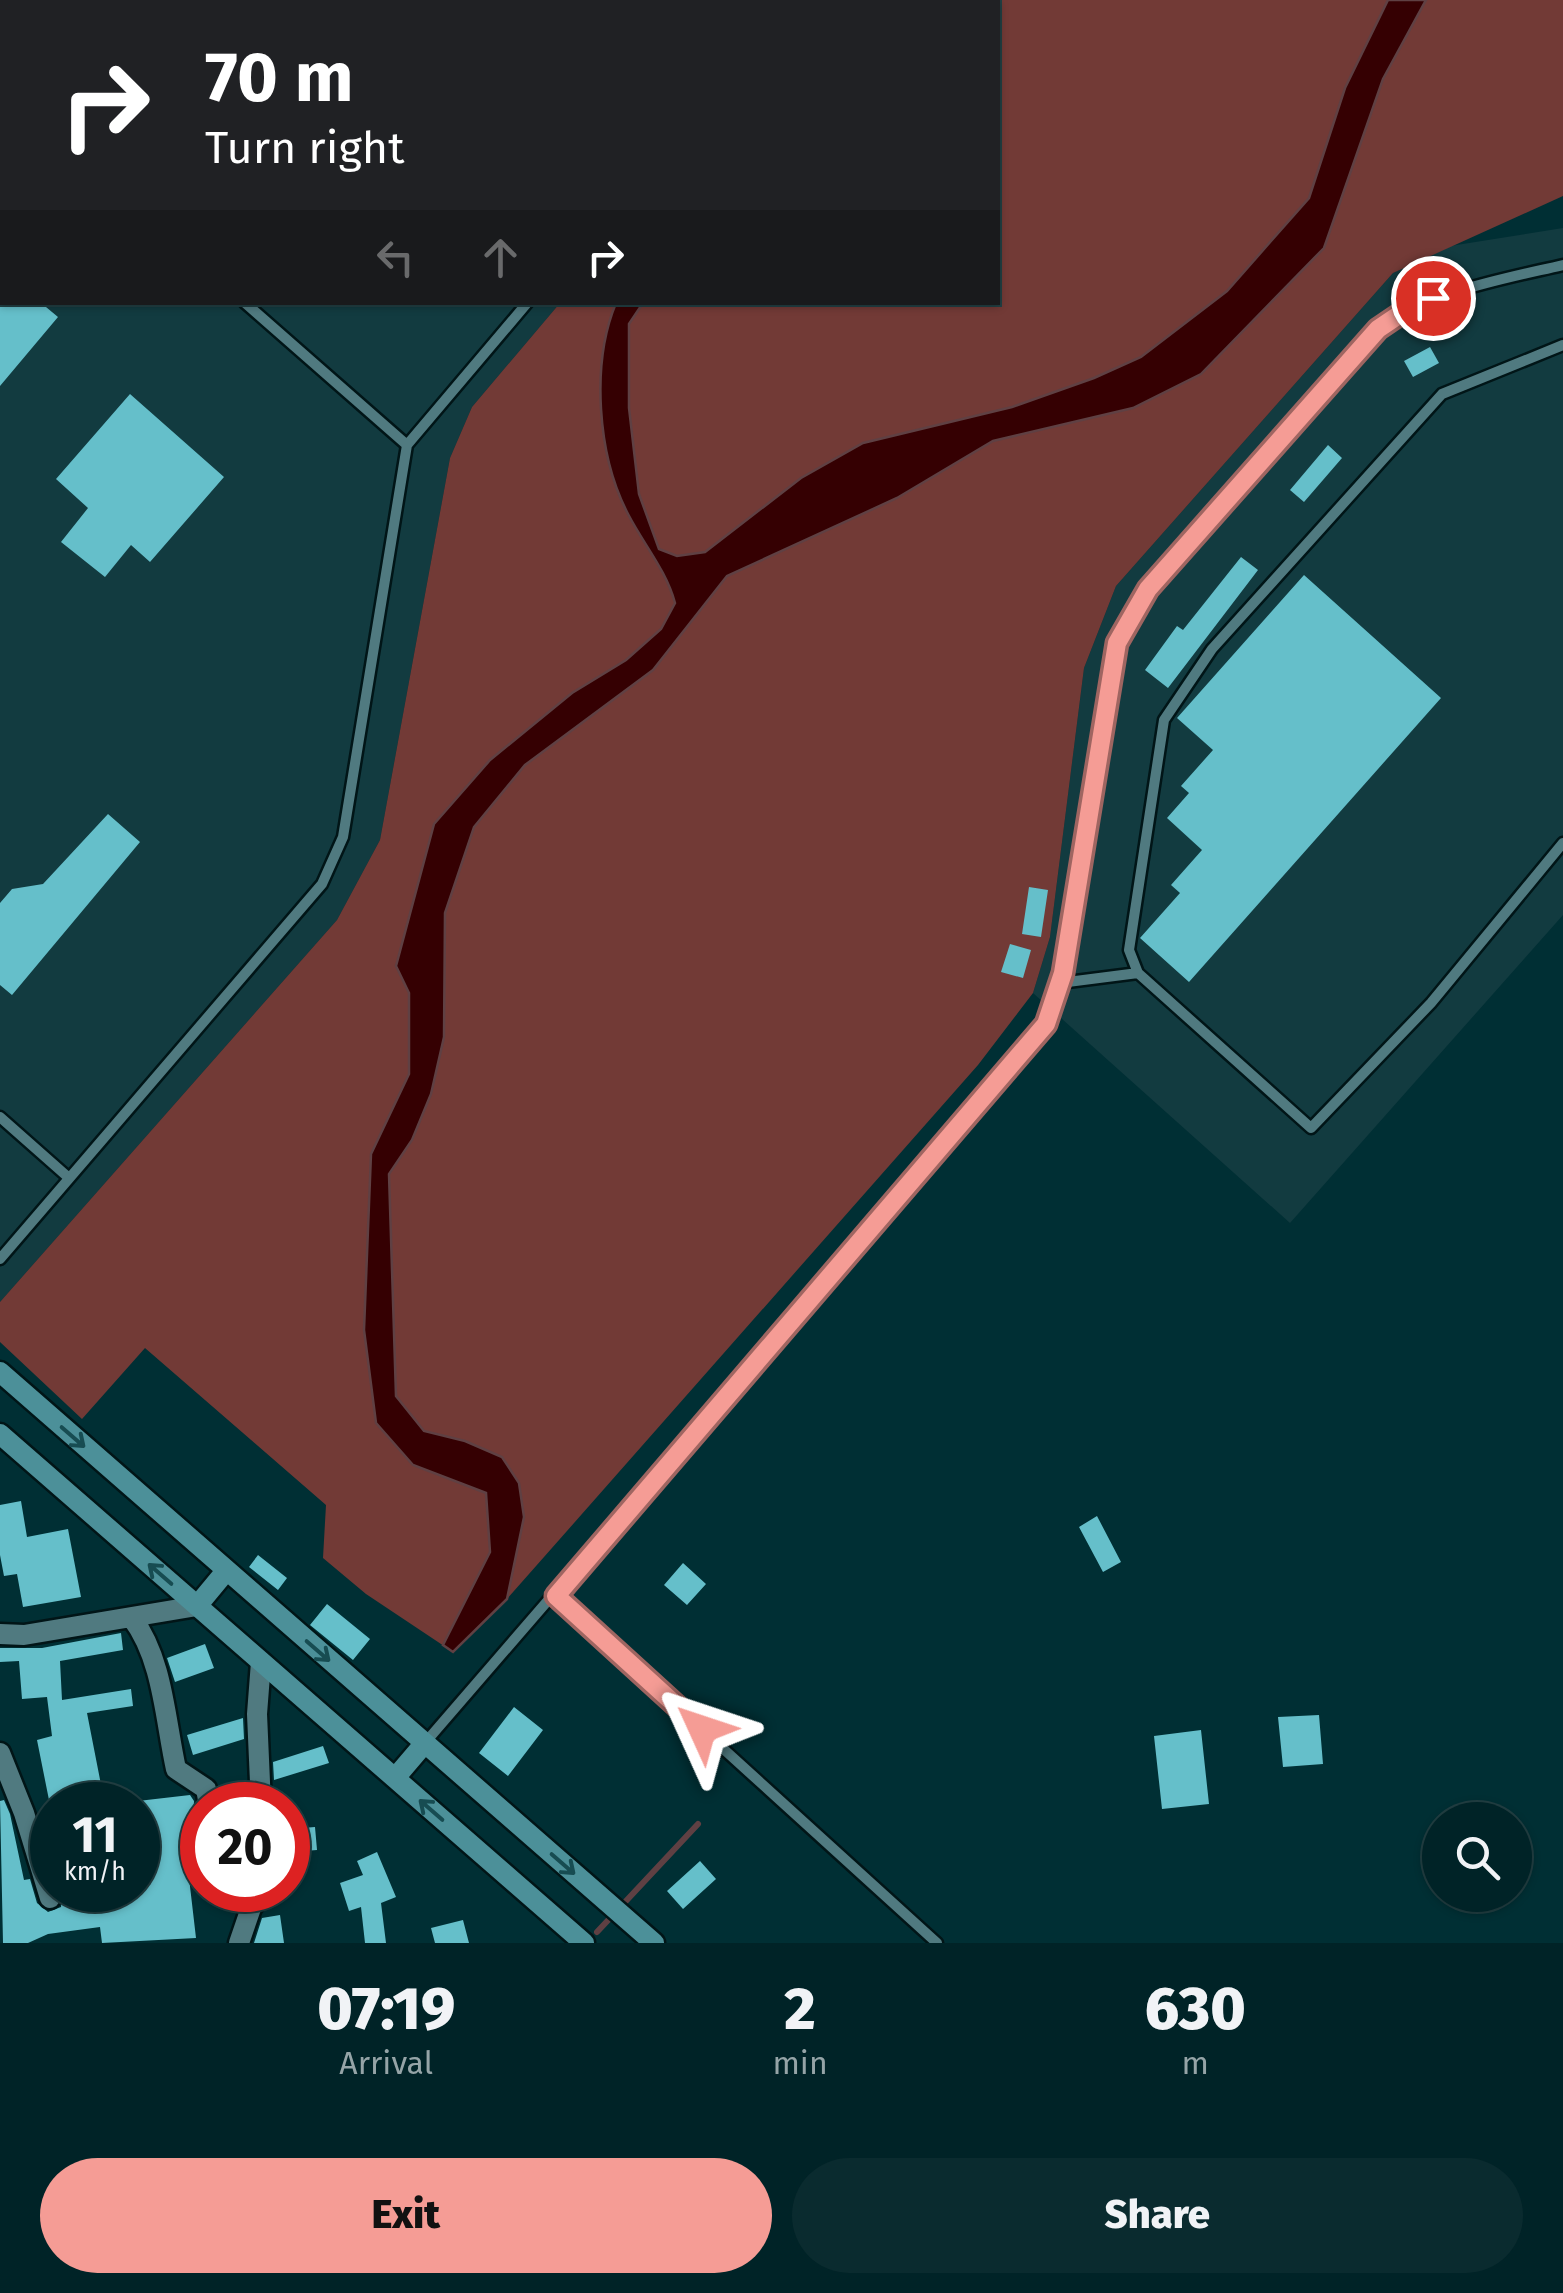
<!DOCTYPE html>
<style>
body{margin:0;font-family:"Fira Sans",sans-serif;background:#0a2b2f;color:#f1f3f6;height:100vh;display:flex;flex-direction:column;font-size:38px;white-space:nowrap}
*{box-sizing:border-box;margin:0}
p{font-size:32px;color:#95a4a7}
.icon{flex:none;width:55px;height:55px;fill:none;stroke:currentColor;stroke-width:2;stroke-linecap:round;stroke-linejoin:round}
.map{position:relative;height:1943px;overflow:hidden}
.sheet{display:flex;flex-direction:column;background:#002327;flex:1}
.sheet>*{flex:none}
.banner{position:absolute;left:0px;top:0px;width:1000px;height:305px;box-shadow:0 2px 8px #0004,0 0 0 2px #224044;background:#202124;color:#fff;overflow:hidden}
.buttons{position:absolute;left:1422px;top:1802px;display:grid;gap:20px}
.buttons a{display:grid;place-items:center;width:110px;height:110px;border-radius:50%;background:#002327;box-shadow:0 2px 8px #0004,0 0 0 2px #224044;font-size:50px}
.speed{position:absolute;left:30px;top:1782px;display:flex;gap:20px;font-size:50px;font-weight:700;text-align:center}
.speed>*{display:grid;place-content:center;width:130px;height:130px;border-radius:50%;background:#002327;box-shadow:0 2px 8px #0004,0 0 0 2px #224044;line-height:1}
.speed small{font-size:25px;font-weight:400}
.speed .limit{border:15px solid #d22;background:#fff;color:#111}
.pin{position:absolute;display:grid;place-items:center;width:85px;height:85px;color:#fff;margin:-42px;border:5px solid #fff;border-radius:50%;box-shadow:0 2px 10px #0007}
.me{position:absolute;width:110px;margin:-55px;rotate:312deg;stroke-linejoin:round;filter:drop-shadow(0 0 8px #0008)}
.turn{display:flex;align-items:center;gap:35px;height:210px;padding:0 40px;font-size:45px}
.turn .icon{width:130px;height:130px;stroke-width:2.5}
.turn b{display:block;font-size:70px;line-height:85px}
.lanes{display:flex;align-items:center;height:95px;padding:0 40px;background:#0003;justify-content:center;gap:50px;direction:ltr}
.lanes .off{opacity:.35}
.eta{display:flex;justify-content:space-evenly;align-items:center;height:170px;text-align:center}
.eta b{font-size:60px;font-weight:800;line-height:70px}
.action{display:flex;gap:20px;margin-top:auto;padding:20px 40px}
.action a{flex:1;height:115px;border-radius:60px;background:#f59c95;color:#111;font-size:40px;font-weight:800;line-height:115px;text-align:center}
.action a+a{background:#0a2b2f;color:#f1f3f6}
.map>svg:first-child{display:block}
.built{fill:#123b40}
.green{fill:#723a36}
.water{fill:#350002;stroke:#5f4043;stroke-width:2.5}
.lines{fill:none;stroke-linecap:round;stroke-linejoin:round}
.stream{stroke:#5f4043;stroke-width:6}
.building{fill:#65bfca}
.lane-casing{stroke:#011517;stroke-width:15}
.street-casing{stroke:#011517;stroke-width:25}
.secondary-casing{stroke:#011517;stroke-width:25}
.lane{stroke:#507a80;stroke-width:10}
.street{stroke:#507a80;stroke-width:20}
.secondary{stroke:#4c9099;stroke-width:20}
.oneway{stroke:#174c52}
.route-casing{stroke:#9f6561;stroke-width:25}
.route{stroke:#f59c95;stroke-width:18}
</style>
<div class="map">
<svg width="1563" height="1943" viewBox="0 0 1563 1943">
<rect width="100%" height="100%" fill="#002f34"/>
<path class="built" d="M0 0H817L2 2V302L560 303 472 407 450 458 380 840 337 920 0 1302Z
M1563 228V915L1290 1223 1033 993 1050 937 1084 668 1116 586 1393 273 1444 247Z"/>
<path class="green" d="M817 0H1563V196L1393 273 1116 586 1084 668 1050 937 1033 993 978 1065 507 1599 453 1652 366 1594 323 1558 326 1505 145 1348 82 1419 0 1342V1302L337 920 380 840 450 458 472 407 560 303 998 302V2Z"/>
<path class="water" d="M1388 0H1426L1383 79 1324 248 1201 374 1133 408 993 441 897 498 727 576 653 670 525 765 474 827 445 913 444 1037 431 1094 412 1140 389 1174 396 1396 424 1431 465 1441 502 1457 519 1483 524 1517 507 1599 453 1652 443 1645 490 1552 486 1493 413 1465 376 1423 364 1330 371 1154 409 1074V993L396 966 434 824 490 760 572 693 626 660 661 629 675 603C666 570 644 545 628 514 597 455 591 363 616 303H643L629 324V408L639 494 659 549 677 556 705 552 801 478 863 443 1012 407 1094 378 1141 357 1227 291 1309 198 1345 88Z"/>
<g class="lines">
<path class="stream" d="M597 1932 698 1824"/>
</g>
<path class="building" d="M0 302H40L58 317 0 386Z
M1430 347 1439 363 1413 377 1404 361Z
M130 394 224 477 150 562 131 545 105 577 61 542 88 508 56 479Z
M1328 445 1342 458 1304 502 1290 490Z
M1241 557 1258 570 1168 688 1145 670 1177 626 1183 630Z
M1304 575 1441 698 1189 982 1140 938 1180 893 1171 885 1202 850 1167 818 1189 793 1181 786 1213 750 1177 718Z
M108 814 140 842 12 995 0 985V903L12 889 43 884Z
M1029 887 1048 890 1041 937 1022 934Z
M1010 944 1031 950 1023 978 1001 972Z
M21 1501 27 1537 68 1529 81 1597 23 1607 17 1574 4 1576 0 1555V1505Z
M1097 1516 1121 1562 1103 1572 1079 1527Z
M258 1555 287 1578 278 1590 249 1567Z
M683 1563 706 1584 687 1605 664 1585Z
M327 1604 370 1639 353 1660 310 1625Z
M121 1633 123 1650 60 1661 62 1700 131 1689 133 1706 87 1713 105 1805H50L37 1740 52 1736 47 1697 22 1699 19 1661 0 1662V1648H42Z
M205 1644 214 1668 175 1682 167 1658Z
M514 1707 543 1730 508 1776 479 1753Z
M1319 1715 1323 1764 1283 1767 1278 1717Z
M243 1718 244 1739 193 1755 187 1735Z
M1201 1730 1209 1804 1162 1809 1154 1736Z
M323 1746 329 1763 274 1780 273 1762Z
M190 1795 194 1801 193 1828 198 1827 202 1849 186 1852 196 1938 102 1943 100 1927 48 1934 28 1943H3L0 1801 4 1800 10 1814 24 1880 30 1879 37 1903 48 1912 61 1907 62 1891 138 1890V1801Z
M315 1827 317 1850 291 1852 289 1829Z
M377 1852 396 1897 381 1903 386 1943H365L361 1907 349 1911 340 1883 363 1875 357 1861Z
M700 1861 716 1879 683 1909 667 1891Z
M280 1915 284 1943H254L262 1918Z
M463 1920 469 1943H435L431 1928Z"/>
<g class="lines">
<g class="lane-casing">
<path id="lane" d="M783 2 785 0
M0 89 2 91
M244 302 407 445
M1563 345 1442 394 1212 649 1164 720 1129 950 1138 973 1311 1128 1431 1003 1563 843
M1060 983 1138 973
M0 1117 69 1178
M0 1259 322 884 343 837 407 445 528 302
M555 1596 937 1943
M424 1744 1046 1024 1063 973 1117 643 1148 589 1378 329C1434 291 1498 280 1563 265"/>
</g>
<g class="street-casing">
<path id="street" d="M132 1618C163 1659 165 1719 176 1769L206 1789 209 1805
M0 1634 24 1635 197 1606
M261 1662 257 1714 261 1805
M0 1753 24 1813 50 1898
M239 1943 251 1908 264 1890"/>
</g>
<g class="secondary-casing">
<path id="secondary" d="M0 1372 654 1943
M0 1434 584 1943
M197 1606 226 1571
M395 1778 424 1744"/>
</g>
<use href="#lane" class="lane"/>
<use href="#street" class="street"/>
<use href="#secondary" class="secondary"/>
</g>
<defs><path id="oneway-shaft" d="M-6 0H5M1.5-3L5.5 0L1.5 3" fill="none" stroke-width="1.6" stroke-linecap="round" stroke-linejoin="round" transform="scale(2.5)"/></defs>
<g class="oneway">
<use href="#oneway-shaft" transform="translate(73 1437) rotate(41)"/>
<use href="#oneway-shaft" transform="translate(160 1574) rotate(-139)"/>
<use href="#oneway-shaft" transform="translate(318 1651) rotate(41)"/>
<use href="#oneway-shaft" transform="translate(431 1810) rotate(-139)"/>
<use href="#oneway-shaft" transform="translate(563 1864) rotate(41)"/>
</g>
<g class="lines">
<g class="route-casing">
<path id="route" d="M702 1729 556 1596 1046 1024 1063 973 1117 643 1148 589 1378 329 1412 306 1433 298"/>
</g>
<use href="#route" class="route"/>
</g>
</svg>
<div class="buttons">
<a><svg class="icon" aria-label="search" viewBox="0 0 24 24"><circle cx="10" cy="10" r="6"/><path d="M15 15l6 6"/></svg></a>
</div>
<div class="speed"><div>11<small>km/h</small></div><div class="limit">20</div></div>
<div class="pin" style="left:1433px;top:298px;background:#d93025"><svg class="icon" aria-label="arrive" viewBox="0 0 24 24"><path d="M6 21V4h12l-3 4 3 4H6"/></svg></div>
<svg class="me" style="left:702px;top:1729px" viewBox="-20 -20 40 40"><path d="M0-17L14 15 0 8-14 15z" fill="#f59c95" stroke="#fff" stroke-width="4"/></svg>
<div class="banner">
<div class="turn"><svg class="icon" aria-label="right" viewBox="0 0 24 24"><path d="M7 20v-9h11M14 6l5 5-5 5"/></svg><div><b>70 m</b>Turn right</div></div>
<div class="lanes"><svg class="icon off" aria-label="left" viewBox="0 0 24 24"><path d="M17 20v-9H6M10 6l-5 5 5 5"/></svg><svg class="icon off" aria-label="ahead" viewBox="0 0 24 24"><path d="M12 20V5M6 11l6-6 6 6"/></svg><svg class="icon" aria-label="right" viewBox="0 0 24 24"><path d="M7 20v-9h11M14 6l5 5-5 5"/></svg></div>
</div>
</div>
<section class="sheet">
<div class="eta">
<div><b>07:19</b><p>Arrival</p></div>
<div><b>2</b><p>min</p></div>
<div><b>630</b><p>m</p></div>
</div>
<div class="action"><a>Exit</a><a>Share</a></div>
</section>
